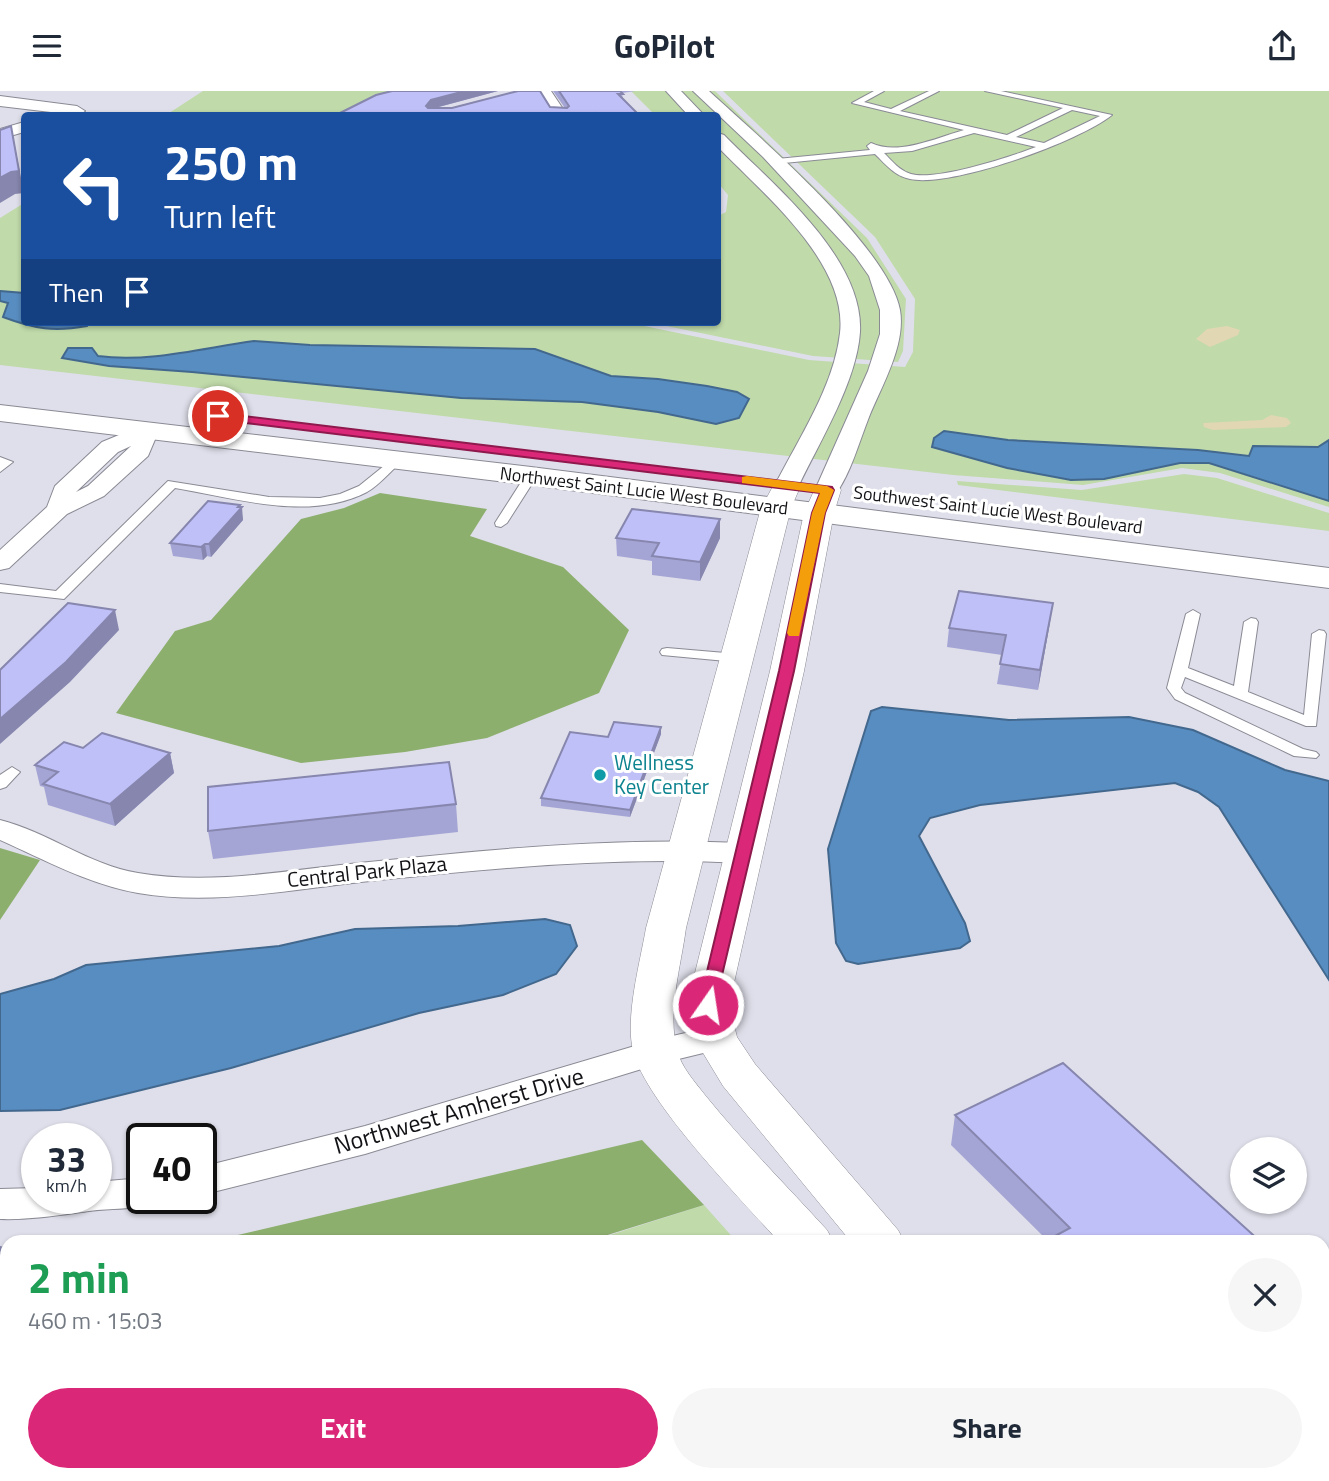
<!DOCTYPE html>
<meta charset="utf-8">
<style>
body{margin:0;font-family:"Titillium Web",sans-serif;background:#f6f6f7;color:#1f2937;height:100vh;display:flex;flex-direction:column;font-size:26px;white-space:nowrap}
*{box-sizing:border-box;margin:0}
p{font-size:23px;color:#747a83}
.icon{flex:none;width:38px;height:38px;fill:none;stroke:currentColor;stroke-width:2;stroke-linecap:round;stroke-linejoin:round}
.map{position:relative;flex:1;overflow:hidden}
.panel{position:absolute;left:0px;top:1144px;width:1330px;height:247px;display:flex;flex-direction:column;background:#fff;border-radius:21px 21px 0 0;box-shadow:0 2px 5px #0004}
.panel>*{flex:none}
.banner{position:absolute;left:21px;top:21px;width:700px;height:214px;border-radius:7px;box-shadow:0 2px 5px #0004;background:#1a4fa0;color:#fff;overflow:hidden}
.fabs{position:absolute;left:1230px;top:1046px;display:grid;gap:14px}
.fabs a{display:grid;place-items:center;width:77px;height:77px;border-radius:50%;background:#fff;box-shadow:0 2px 5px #0004;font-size:35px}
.speed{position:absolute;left:21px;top:1032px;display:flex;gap:14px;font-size:35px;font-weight:700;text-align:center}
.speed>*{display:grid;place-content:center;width:91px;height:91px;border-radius:50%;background:#fff;box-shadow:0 2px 5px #0004;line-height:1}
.speed small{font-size:18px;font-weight:400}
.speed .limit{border:4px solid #111;border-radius:10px;background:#fff;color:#111}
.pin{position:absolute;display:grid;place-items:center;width:60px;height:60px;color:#fff;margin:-30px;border:4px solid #fff;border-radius:50%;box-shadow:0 2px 7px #0007}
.me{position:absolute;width:77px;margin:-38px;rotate:13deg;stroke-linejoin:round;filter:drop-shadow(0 0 5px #0008)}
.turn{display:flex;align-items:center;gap:24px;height:147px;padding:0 28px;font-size:32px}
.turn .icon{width:91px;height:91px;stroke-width:2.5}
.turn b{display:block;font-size:49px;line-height:60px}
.then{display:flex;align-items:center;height:66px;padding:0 28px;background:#0003;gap:14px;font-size:26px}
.round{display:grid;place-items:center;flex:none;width:74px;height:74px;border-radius:37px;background:#f6f6f7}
.overview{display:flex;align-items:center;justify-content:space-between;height:119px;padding:0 28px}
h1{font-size:42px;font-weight:700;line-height:52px;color:#1e9e55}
.action{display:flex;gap:14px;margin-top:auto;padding:14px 28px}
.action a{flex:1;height:80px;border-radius:42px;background:#db2777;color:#fff;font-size:28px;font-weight:700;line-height:80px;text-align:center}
.action a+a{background:#f6f6f7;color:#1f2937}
header{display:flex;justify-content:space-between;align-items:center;height:91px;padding:0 28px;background:#fff;font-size:32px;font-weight:700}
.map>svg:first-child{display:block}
.green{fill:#c0daaa}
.forest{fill:#8daf6e}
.sand{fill:#e1d7b2}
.water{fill:#588dc1;stroke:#43688e;stroke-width:2}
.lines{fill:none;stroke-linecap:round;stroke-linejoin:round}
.service-casing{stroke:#8a8a95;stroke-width:2}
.minor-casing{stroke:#8a8a95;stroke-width:2}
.tertiary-casing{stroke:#8a8a95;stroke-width:1}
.secondary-casing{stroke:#8a8a95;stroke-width:2}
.service{fill:#fff;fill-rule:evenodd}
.minor{fill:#fff;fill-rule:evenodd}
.tertiary{fill:#fff;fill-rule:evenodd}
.secondary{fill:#fff;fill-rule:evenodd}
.wall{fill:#a5a5d5}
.shaded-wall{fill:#8686ae}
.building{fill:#c0c0f8;stroke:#8686ae;stroke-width:2}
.route{fill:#db2777;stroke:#8e194d;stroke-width:2}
.slow{fill:#f59e0b}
.culture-dot{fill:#0f9aa8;stroke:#fff;stroke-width:2.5}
.labels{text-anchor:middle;stroke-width:6;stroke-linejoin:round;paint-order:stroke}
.far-street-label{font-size:18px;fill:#131317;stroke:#fff}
.culture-label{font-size:21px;fill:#0d838f;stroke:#fff;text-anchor:start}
.street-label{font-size:21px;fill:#131317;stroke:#fff}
.near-street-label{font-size:24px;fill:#131317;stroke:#fff}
</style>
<header><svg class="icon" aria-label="menu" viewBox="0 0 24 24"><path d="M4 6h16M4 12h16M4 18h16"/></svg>GoPilot<svg class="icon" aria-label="share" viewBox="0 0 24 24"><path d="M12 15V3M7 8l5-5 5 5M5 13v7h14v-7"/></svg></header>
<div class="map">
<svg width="1329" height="1390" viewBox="0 0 1329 1390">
<rect width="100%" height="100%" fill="#dfdfeb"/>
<path class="green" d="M203 0H409L354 15 336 24H166Z
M631 0H715L867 147 906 208 903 260 898 271 813 265 647 231H718V125L726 121 728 104 718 92V24H655Z
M723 0H1329V416L1220 382 1182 377 1083 394 953 384 0 274V127L24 112V231H625L809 269 905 276 913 261 915 208 875 146Z
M1184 383 1217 387 1329 422V440L958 394 957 390 1082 399Z
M704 1114 737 1151 585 1152Z
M230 1384H940L945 1390H226Z"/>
<path class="forest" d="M380 402 487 418 470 445 563 476 629 539 599 602 487 647 405 661 301 672 116 622 175 540 211 529 301 428 344 417Z
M0 757 40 769 0 829Z
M642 1049 704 1114 585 1151H208Z
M7 1308V1384H230L226 1390H0V1316Z"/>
<path class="sand" d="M1227 235 1240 239 1238 244 1210 256 1196 248 1207 238Z
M1271 324 1287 327 1291 332 1286 336 1213 339 1204 336 1203 332 1262 329Z"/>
<path class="water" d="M0 200 24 202V231H90L87 235C54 241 35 238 3 226L8 212 0 210Z
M254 250 310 254 535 258 611 285 658 288 707 295 737 301 749 308 739 327 716 333 658 321 582 311 461 307 192 281 109 275 62 267 68 257H92L98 265C149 272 203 257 254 250Z
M944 340 1008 349 1198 359 1249 365 1253 355 1318 356 1329 349V410L1209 372H1180L1104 388 1071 389 1007 377 932 356 934 347Z
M882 616 1009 629 1129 626 1193 639 1285 679 1329 690V889L1219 716 1198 701 1175 692 980 714 930 727 919 745 965 832 970 850 960 857 858 873 846 870 836 852 828 758 871 620Z
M545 828 570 834 577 855 556 883 503 904 419 922 231 977 60 1019 0 1020V903L54 888 86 874 279 855 355 838 458 835Z"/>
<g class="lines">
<g class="service-casing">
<path id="service" d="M874 0H884L864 11 891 18 929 0H939L900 20 1007 44 1063 17 985 0H1001L1112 24C1080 50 952 97 910 88 895 85 886 74 875 63L774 73 773 71 777 68 870 59 867 55 871 52C898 65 936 47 964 39L852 12ZM1072 19 1100 25 1044 52 1016 46ZM974 42 1036 56C1010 66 936 90 911 83 900 80 892 70 884 62L912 60Z
M0 366 13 371 0 381Z
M395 366 401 370 399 373C389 382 379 394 367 401 309 431 235 407 175 397L64 508 0 501V493L56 500 168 390 269 406 320 407 340 403 359 395Z
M531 381 537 385 507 432 501 436 496 435 495 432 525 385Z
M1193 519 1200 523 1188 577 1234 595 1244 531 1251 527 1256 528 1258 531 1248 601 1304 624 1312 543 1319 539 1324 540 1326 543 1316 635H1306L1185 586 1181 597 1185 602 1303 658 1316 661 1319 664 1316 667 1294 665 1175 608 1167 597 1186 523Z
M667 557 737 563 744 567 737 571 662 564 660 561 662 558Z
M12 676 20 681 6 696 0 698V684Z"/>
</g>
<g class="minor-casing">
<path id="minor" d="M537 0H551L567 24H553Z
M666 0H681L704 24H688Z
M693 0H709C758 45 888 156 900 219 906 254 882 294 869 326 859 351 851 382 835 404H819L815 399 868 280 880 243V219L869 185 855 165 763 66Z
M0 5 77 15 85 20 79 24H58L59 22 0 15Z
M24 31V41L0 48V38Z
M718 42 724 44C771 92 864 166 860 241 857 290 820 350 799 394L795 399H779L775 394C799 347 834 295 840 242 848 171 762 102 718 56Z
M148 332 156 334 159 339 148 365 104 405 67 423 9 477 0 479V459L47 416 55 395 102 351ZM131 355 88 395 76 401 118 361Z
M0 729C48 741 89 774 138 782 214 795 293 778 369 771 494 758 618 746 744 752L755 755 760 762 755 769 744 772C618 765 495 777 370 790 294 798 214 815 138 802 88 793 45 769 0 749Z
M716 935 728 938 734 947 728 956 658 973 365 1063 201 1104V1076L365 1035 655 949Z
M142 1087V1108H158L156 1112C134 1119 111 1117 89 1120 60 1124 30 1129 0 1128V1098L37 1097V1108H96V1091Z"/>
</g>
<g class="tertiary-casing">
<path id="tertiary" d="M787 385 797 388 801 394 791 417 686 837C681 875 667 921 677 959 681 976 695 991 705 1004 743 1051 786 1094 827 1139L834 1152H780C742 1109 646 1012 633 960 625 925 640 872 646 837L761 417 777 388Z
M827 390 837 393 841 399 834 422 804 580 729 914 737 946 755 973 898 1139 905 1152H852L723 995 694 947 687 914 770 580 804 422 817 393Z
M984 1384H1041L1044 1390H986Z
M1066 1384H1124L1127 1390H1068Z"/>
</g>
<g class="secondary-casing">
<path id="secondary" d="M0 314 531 376 1329 477V497L531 394 0 330Z"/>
</g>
<use href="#service" class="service"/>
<use href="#minor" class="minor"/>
<use href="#tertiary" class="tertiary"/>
<use href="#secondary" class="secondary"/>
</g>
<path class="wall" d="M392 0H498L435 17 550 16 565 17 553 0H635L622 2 623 9 639 24H336Z
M240 414 243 429 211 466 207 465 203 469 173 465 170 452Z
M720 428V447L700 490 652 484V470L617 465 616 447Z
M1050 531 1038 599 997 593 1002 564 947 556 949 537Z
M661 643 630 726 541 715V707L608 646Z
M83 657 170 662 174 682 115 735 48 714 44 696 40 695 35 674Z
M456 713 458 741 213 768 208 740Z
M955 1024 1262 1152 1047 1149 951 1054Z"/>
<path class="shaded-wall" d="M465 0H498L431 18 426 24V15L431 9Z
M11 35 24 102 15 103 0 112V87Z
M240 414 241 418 242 416 243 429 211 466 209 453Z
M720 428V447L700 490V471Z
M205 453 207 465 203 469 201 456Z
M1053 512 1050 531 1038 599 1040 579Z
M115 519 119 539 70 591 0 653V628Z
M661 636V643L630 726V719Z
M170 662 174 682 115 735 110 713Z
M7 1179V1212L0 1223V1189Z
M1329 1227V1251L1323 1255V1230Z"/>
<path class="building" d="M392 0H465L431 9 426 15 428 17H452L518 0H540L550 16 567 17 569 15 559 0H620L623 3H618L639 24H597L595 22 590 24H336L376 4Z
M11 35 19 80 11 81 0 87V39Z
M208 410 240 414 238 416H242L209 453H205L201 456 170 452Z
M632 418 720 428 700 471 652 465 659 452 616 447Z
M959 500 1053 512 1040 579 1000 573 1006 544 949 537Z
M68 512 115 519 66 571 0 628V579Z
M614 631 661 636 630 719 541 707 570 641 608 646Z
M102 642 170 662 110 713 43 693 58 681 35 674 64 651 83 657Z
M449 671 456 713 208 740V696Z
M1063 972 1262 1152H1042L1070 1137 955 1024Z
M0 1156 7 1158V1179L0 1189Z
M1323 1206 1329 1211V1227L1323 1230Z"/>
<path class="route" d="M218 322 832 396 834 399 825 422 794 580 714 918H701L699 914 779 580 812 422 820 402 213 328V323Z"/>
<path class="slow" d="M747 385 827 395 834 399 825 422 799 545H789L787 542 812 422 820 402 742 392V386Z"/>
<circle class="culture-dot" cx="600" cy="684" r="7"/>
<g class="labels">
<g class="far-street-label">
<text transform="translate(644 400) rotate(7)" y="6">Northwest Saint Lucie West Boulevard</text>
<text transform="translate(998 419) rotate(7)" y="6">Southwest Saint Lucie West Boulevard</text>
</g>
<g class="culture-label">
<text x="614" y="679">Wellness<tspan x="614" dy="24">Key Center</tspan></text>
</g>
<g class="street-label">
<text transform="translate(367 781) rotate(-6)" y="7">Central Park Plaza</text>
</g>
<g class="near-street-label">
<text transform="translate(459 1020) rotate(-16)" y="8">Northwest Amherst Drive</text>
</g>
</g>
</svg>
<div class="fabs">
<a><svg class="icon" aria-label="layers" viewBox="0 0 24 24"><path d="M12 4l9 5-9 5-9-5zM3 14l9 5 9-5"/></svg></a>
</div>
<div class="speed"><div>33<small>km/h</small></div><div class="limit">40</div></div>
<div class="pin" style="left:218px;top:325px;background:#d93025"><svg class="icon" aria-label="arrive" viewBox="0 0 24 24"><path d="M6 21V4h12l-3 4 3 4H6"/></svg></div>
<svg class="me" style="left:708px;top:914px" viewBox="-20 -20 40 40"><circle r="17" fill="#db2777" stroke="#fff" stroke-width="3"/><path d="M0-11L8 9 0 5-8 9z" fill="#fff"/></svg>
<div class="banner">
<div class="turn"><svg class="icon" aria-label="left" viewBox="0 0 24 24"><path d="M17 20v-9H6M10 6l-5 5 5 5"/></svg><div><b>250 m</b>Turn left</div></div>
<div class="then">Then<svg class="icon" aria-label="arrive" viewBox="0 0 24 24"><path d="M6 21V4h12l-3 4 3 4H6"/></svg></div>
</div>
<section class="panel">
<div class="overview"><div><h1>2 min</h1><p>460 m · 15:03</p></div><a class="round"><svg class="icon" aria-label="close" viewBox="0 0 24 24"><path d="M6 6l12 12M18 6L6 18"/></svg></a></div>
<div class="action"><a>Exit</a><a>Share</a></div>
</section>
</div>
